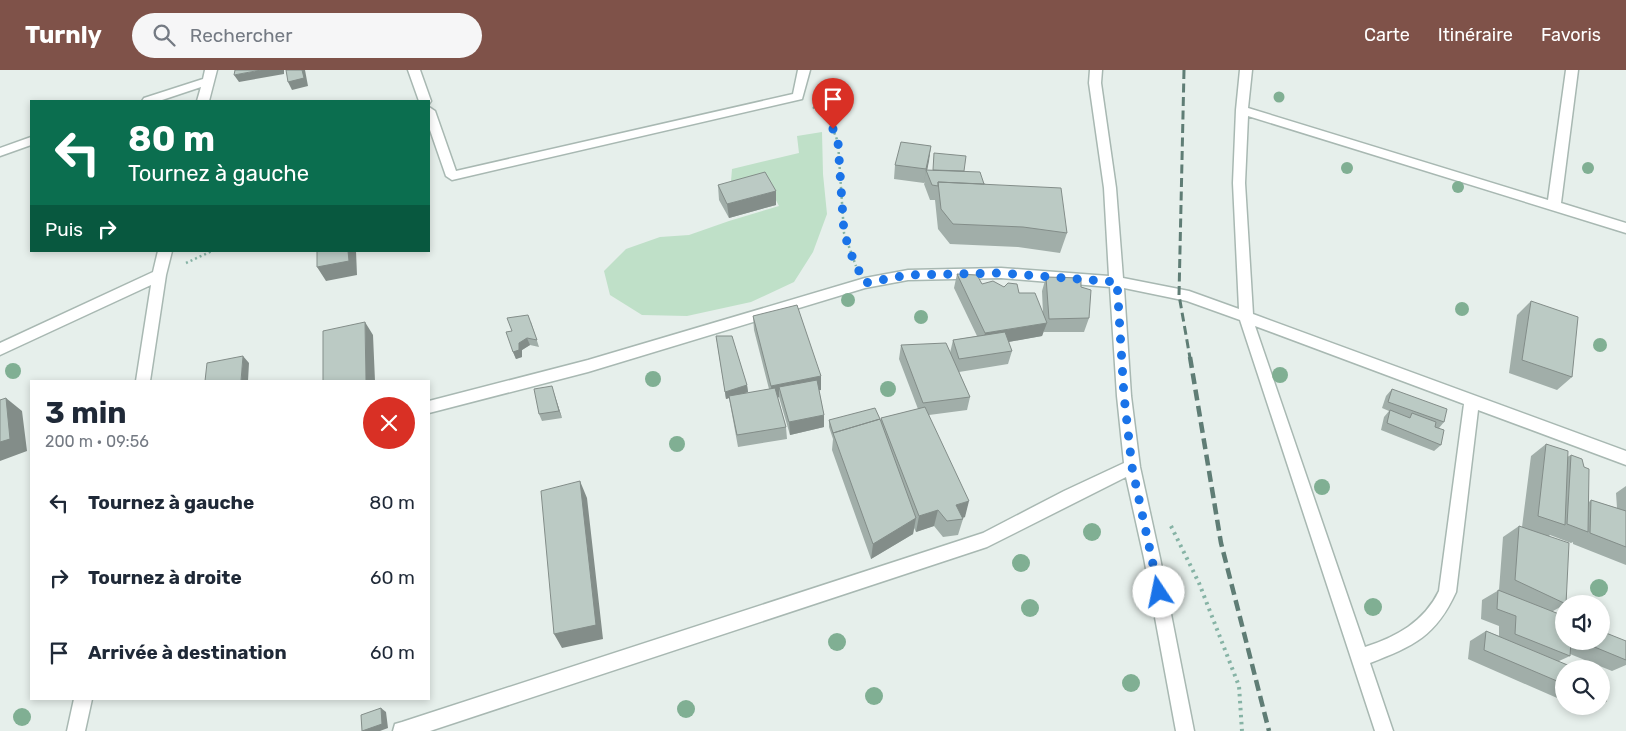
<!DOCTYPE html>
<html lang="fr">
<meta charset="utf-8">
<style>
body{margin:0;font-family:Rubik,sans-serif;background:#f6f6f7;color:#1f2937;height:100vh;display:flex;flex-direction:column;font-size:19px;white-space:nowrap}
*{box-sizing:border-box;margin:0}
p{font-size:16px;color:#747a83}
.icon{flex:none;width:28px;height:28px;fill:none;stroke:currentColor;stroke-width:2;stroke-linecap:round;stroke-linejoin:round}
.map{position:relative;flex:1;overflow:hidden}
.sheet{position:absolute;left:30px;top:310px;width:400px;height:320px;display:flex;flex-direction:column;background:#fff;border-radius:0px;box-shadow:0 2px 8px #0003}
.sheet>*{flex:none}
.hud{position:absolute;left:30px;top:30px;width:400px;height:152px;border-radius:0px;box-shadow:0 2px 8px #0003;background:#0b6e4f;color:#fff;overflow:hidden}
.tools{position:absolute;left:1555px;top:525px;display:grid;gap:10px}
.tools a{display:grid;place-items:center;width:55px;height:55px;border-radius:50%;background:#fff;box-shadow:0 2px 8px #0003;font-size:25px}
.pin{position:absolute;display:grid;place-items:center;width:42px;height:42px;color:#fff;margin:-51px -21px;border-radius:50% 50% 50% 0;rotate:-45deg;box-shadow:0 0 5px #0007}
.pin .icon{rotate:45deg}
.me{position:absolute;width:55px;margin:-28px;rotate:349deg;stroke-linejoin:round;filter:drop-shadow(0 0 4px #0008)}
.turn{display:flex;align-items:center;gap:18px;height:105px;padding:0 15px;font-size:22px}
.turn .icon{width:65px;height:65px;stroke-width:2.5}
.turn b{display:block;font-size:35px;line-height:42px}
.then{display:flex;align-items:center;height:48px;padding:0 15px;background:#0003;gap:10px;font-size:19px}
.round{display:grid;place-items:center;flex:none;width:52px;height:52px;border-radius:26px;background:#f6f6f7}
.overview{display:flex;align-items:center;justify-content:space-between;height:85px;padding:0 15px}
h1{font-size:30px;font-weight:700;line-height:38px}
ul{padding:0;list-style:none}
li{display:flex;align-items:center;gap:15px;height:75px;padding:0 15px}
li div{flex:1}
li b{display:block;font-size:19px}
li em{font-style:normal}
header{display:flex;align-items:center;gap:30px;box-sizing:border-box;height:70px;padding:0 25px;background:#7f5249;color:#fff}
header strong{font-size:24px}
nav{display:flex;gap:28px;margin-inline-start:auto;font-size:18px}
.search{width:350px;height:45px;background:#f6f6f7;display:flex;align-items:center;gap:12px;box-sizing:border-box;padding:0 18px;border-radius:28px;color:#747a83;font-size:19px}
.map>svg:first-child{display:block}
.green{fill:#bfe0c8}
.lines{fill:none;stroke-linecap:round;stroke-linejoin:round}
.minor-casing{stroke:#a8b8b2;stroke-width:3}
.path-far1{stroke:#86b3a5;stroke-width:2.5;stroke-dasharray:2 3;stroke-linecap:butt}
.path{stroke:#86b3a5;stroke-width:4;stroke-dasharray:2.5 4.5;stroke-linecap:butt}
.minor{fill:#fff;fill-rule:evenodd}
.rail-far1{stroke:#5f7d75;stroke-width:3;stroke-dasharray:9 4.5;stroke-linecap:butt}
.rail{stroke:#5f7d75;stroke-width:4.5;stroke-dasharray:11 5.5;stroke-linecap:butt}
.tree{fill:#80af93}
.wall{fill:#a1aea9}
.shaded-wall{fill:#838d89}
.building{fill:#bbcac4;stroke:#838d89}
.route{stroke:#1a73e8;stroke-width:9;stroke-dasharray:0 16.2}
</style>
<header>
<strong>Turnly</strong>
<div class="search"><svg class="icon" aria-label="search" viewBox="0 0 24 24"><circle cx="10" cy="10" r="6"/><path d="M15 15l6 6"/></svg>Rechercher</div>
<nav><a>Carte</a><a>Itinéraire</a><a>Favoris</a></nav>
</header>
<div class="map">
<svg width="1626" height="661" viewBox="0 0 1626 661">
<rect width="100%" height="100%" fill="#e6efeb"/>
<path class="green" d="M822 62 823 104 827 144 813 182 794 212 751 232 687 246 642 245 610 225 604 201 626 179 660 167 689 165 729 151 779 136 768 115 730 123 732 99 799 83 797 66Z"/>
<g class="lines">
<g class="minor-casing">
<path id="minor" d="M205 0H217L209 31H197L201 17 159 31H142L144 28 203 9Z
M408 0H420L431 31 429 34V31H419Z
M798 0H810L802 29 452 110 446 106 429 57V37L435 41 456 101 793 24Z
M1090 0H1102L1101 13 1116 118 1123 208 1189 221 1239 239 1233 113 1236 40 1240 0H1252L1248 38 1548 130 1566 0H1578L1561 133 1626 153V163L1248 46 1245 113 1253 244 1626 381V395L1478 340 1456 522C1436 566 1414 576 1370 593L1393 661H1375L1240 250 1187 231 1124 218 1131 326 1140 397 1160 488 1194 661H1176L1144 488 1126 407 987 477 430 661H393L395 654 402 652 983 463 1064 421 1124 393 1117 326 1110 217 1001 208 908 210 865 218 588 302 429 343V331L588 290 865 208 908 200 1001 198 1109 206 1104 118 1089 13ZM1255 256 1464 334 1439 521C1424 552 1396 567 1365 577Z
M31 67V75L0 86V78Z
M158 181H172L166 205 150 311H136L151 215 0 285V273L153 202Z
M74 629H92L85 661H67Z"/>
</g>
<path class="path-far1" d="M813 37 828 47 838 72 844 163 856 196
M186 193 212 181"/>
<path class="path" d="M1171 456 1199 513 1239 616 1242 661"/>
<use href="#minor" class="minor"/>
<path class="rail-far1" d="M1184 0 1179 225 1190 288"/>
<path class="rail" d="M1190 287 1221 473 1269 661"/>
</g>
<g class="tree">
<circle cx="1279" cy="27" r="5.5"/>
<circle cx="1347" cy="98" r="6"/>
<circle cx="1588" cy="98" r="6"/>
<circle cx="1458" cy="117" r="6"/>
<circle cx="848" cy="230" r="7"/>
<circle cx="1462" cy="239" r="7"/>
<circle cx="921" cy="247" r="7"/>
<circle cx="1600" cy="275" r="7"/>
<circle cx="13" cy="301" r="8"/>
<circle cx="1280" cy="305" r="8"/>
<circle cx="653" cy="309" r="8"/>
<circle cx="888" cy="319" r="8"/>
<circle cx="677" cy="374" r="8"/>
<circle cx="1322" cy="417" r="8"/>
<circle cx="1092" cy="462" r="9"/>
<circle cx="1021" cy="493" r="9"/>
<circle cx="1599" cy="518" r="9"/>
<circle cx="1373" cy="537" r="9"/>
<circle cx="1030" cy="538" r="9"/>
<circle cx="837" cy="572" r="9"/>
<circle cx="1131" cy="613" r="9"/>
<circle cx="874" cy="626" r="9"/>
<circle cx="686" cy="639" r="9"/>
<circle cx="22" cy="647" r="9"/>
</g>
<path class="wall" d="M931 76 927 100 964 101 1067 163 1060 183 1018 177 950 174 938 159 935 130H930L924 114 925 112 924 113 894 109 895 95Z
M718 115 776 121V135L729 148 719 130Z
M957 204 982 214 1004 217 1019 223 1043 244 1042 221 1046 207 1081 217 1089 248 1084 262H1044V260L1042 266 1008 272 1012 281 1008 294 959 302 970 327 967 340 929 345 965 447 963 448V449L958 465 943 467 934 456 916 462 914 458 913 464 871 489 832 380 833 369 829 357V350L881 352V348L918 339 899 289 901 275 950 283 953 270 977 266 954 218Z
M1531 231 1572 307 1557 320 1509 303 1517 245Z
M753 246 821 306V320H819L824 345V357L790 365 779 327 778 328 786 357 787 369 738 377 729 328 726 329 716 266 747 315 748 322 742 324 769 319 754 260Z
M531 252 539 277 530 275 522 280V287L516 289 513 282 512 261Z
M1392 319 1444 352 1439 358 1441 375 1434 381 1381 360 1384 347 1389 341 1382 338 1386 326Z
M554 323 562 348 542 351 539 344Z
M1546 374 1567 387 1571 385 1589 432 1591 430 1617 438 1616 423 1626 416V495L1573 474V472L1571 473 1550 465 1549 466 1566 534H1564V535L1553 541 1564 571H1626V595L1612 601 1570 584V586L1559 591 1564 599V631L1468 589 1470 571 1486 561 1499 566V556L1481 549 1482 530 1499 520 1503 467 1519 456 1522 457 1531 386Z
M1601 609 1606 632 1601 634Z
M1576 636H1597L1586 641Z"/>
<path class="shaded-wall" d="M261 0H284V4L239 12 234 5Z
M302 0H305L308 16 292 20 288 12Z
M931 76 929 91 927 101 926 100 924 113 926 99Z
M776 121V135L729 148 727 134Z
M348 181H356L357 205 326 211 317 197Z
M365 252 373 265 375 311H366Z
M1047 253 1042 266 981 277 985 263Z
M527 268 530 275 522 280V287L516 289 513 282 519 273Z
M243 286 249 293 248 311H241Z
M821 306V320L782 327 779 317V327L772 329 771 316Z
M747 315 748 322 726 329 725 322Z
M552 316 554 323 562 348 559 341Z
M6 328 22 341 27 381 0 391V372Z
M824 345V357L790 365 789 352Z
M580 411 587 428 603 569 562 578 554 564Z
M969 431 965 447 958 449 956 435Z
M938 440 934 456 916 462 919 446Z
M916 448 913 464 871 489 873 474Z
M381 638 386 642 388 658 380 661H362Z"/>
<path class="building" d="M235 0H261L234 5Z
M286 0H302L304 8 288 12Z
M901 72 931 76 926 99 895 95Z
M934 83 966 86 964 101 933 100Z
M926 100 980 102 984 114 938 112V116L932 115Z
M765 102 776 121 727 134 718 115Z
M938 112 1061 118 1067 163 1023 157 953 154 941 139Z
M317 181H348L349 191 317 197Z
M957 204 977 205 982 214 993 211 1004 217 1008 213 1017 214 1019 223H1035L1047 253 985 263Z
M1046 207 1081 208V217L1091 220 1089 248 1049 249Z
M1531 231 1578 247 1572 307 1522 290Z
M797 235 821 306 771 316 753 246Z
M528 245 537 270 527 268 519 273V280L513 282 506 262 512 261 507 248Z
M365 252 366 311H323V261Z
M1005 262 1012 281 959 289 953 270Z
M716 266H732L747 315 725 322Z
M946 273 970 327 923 333 901 275Z
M243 286 241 311H205L207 293Z
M817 310 824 345 789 352 779 317Z
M552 316 559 341 539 344 534 319Z
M775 318 786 357 737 365 729 326Z
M1392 319 1447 339 1444 352 1388 332Z
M6 328 10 369 0 372V330Z
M925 337 969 431 956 435 963 449 947 451 938 440 919 446 881 348Z
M875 338 880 349 833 363 829 350Z
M1390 340 1410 348 1412 343 1436 352 1435 357 1444 360 1441 375 1387 353Z
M880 349 916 448 873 474 833 363Z
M1546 374 1568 381 1565 455 1538 446Z
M1571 385 1582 389 1584 397 1589 399 1588 462 1567 454Z
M580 411 596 555 554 564 541 421Z
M1591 430 1626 441V477L1590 463Z
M1519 456 1569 473 1566 534 1515 510Z
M1498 520 1564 546V571H1571L1570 586 1515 564 1516 546 1497 539Z
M1486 561 1577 599H1564V614L1484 580Z
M1601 561 1626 571V590L1580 571H1601Z
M1601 609 1607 611 1606 632 1601 630Z
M381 638 382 654 362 661 361 645Z"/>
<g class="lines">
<path class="route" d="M833 59 838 72 844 163 853 189 865 213 908 205 1001 203 1117 212 1124 326 1132 397 1159 522"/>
</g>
</svg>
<div class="tools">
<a><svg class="icon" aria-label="sound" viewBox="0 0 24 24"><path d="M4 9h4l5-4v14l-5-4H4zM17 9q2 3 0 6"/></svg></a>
<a><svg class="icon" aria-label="search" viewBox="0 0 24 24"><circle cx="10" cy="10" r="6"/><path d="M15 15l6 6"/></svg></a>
</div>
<div class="pin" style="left:833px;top:59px;background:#d93025"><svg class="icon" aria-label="arrive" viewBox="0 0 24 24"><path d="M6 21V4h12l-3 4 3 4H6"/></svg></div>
<svg class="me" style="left:1159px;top:522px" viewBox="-20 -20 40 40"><circle r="19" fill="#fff"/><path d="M0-13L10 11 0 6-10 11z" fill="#1a73e8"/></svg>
<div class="hud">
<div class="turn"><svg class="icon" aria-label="left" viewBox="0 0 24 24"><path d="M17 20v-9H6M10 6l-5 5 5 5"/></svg><div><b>80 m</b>Tournez à gauche</div></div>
<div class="then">Puis<svg class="icon" aria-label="right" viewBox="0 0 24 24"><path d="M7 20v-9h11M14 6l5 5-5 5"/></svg></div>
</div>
<section class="sheet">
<div class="overview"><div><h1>3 min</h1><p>200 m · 09:56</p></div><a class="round" style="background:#d93025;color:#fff"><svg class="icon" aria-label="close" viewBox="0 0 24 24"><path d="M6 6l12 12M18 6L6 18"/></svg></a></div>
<ul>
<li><svg class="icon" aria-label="left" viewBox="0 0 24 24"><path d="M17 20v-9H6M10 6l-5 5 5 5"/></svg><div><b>Tournez à gauche</b></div><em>80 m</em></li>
<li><svg class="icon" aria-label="right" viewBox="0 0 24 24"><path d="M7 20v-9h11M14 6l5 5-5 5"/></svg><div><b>Tournez à droite</b></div><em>60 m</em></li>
<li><svg class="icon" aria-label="arrive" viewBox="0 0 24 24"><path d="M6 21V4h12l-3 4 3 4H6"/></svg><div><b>Arrivée à destination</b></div><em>60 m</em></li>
</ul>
</section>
</div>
